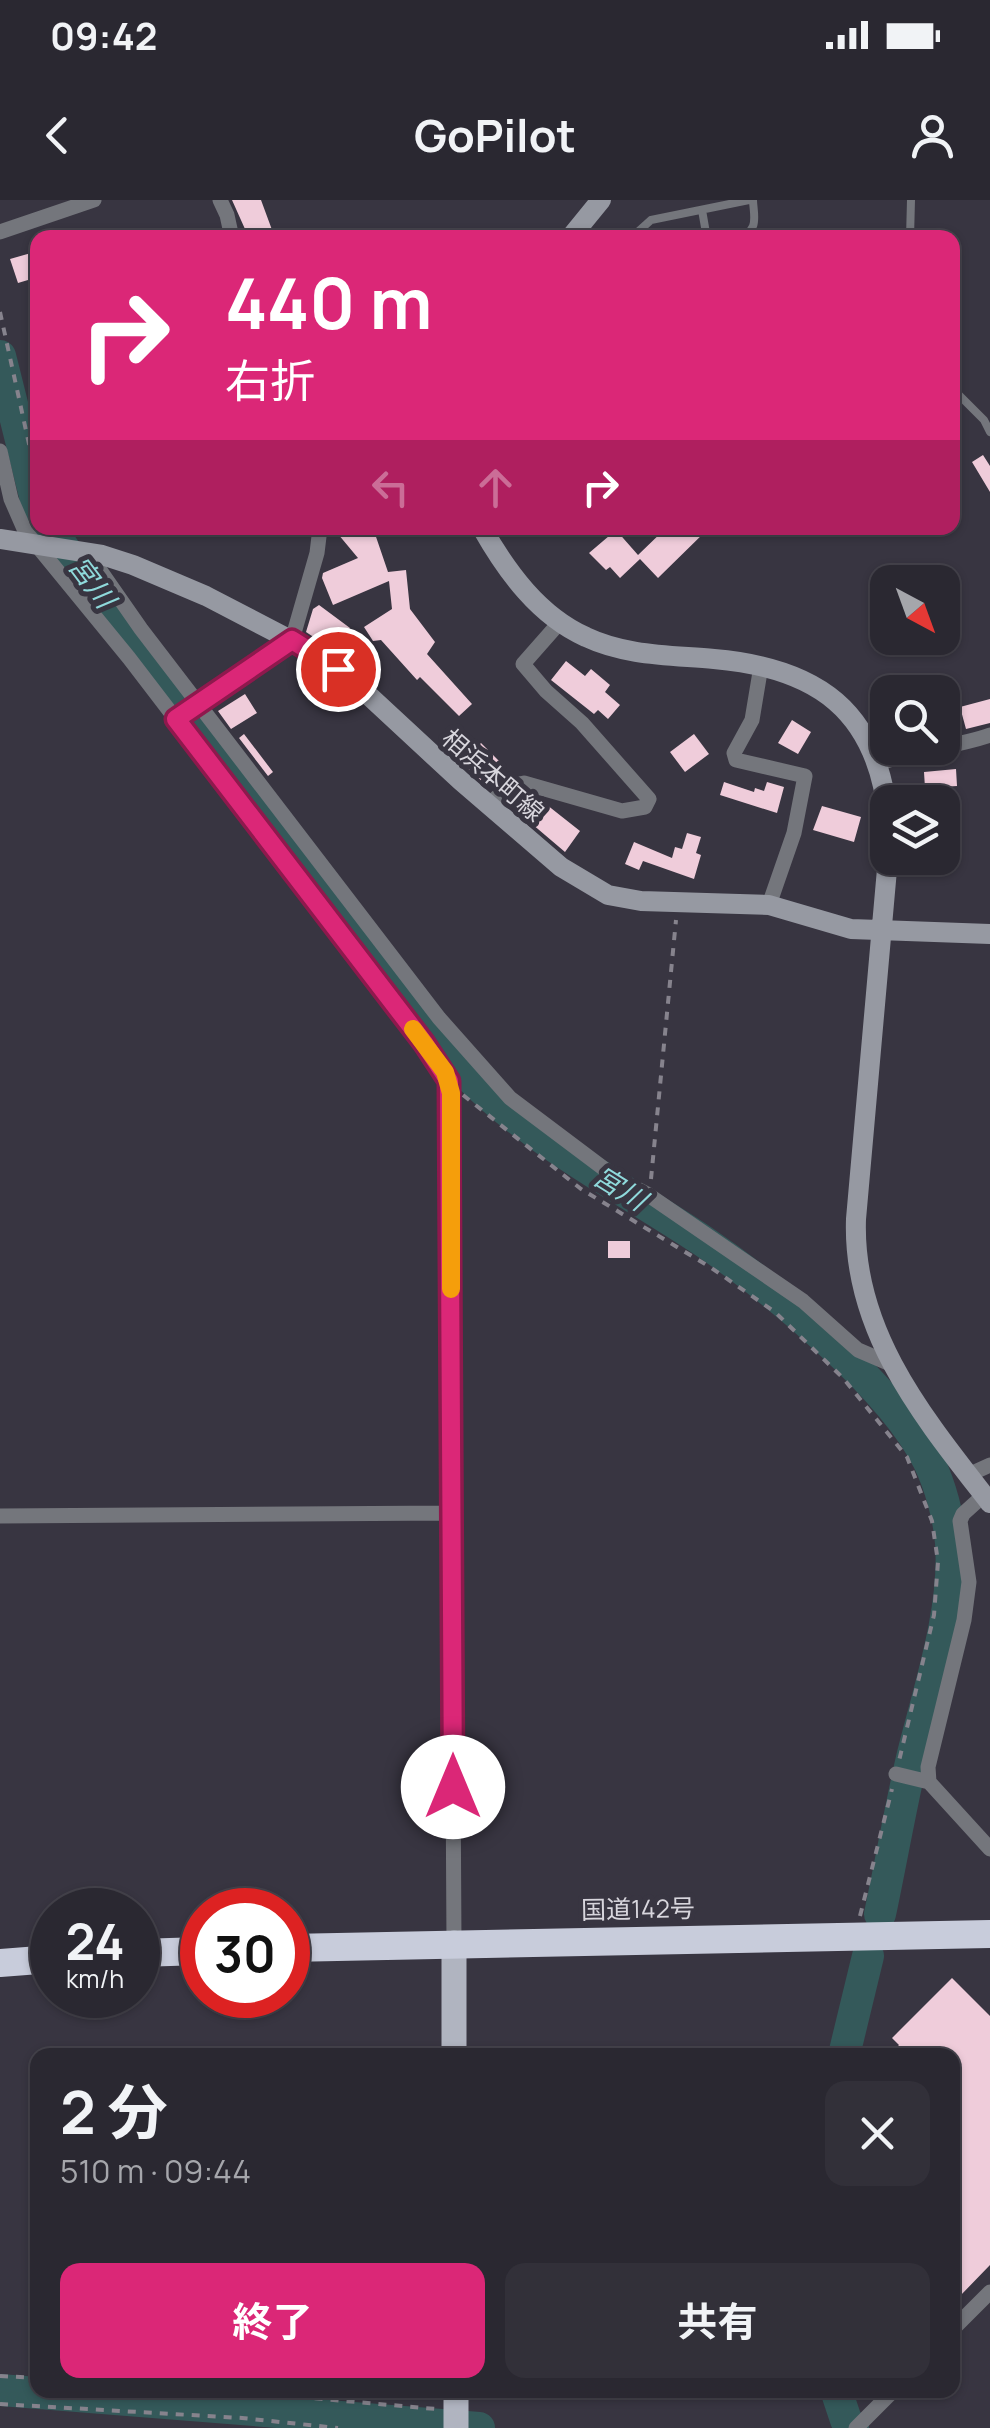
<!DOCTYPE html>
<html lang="ja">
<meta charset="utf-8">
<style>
body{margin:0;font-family:Manrope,"Noto Sans JP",sans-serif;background:#323039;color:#f1f3f6;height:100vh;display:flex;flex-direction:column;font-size:38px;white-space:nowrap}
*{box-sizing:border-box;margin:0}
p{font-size:32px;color:#a5a6ab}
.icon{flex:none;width:55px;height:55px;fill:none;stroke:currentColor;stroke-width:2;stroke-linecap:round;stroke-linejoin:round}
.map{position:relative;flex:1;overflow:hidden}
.sheet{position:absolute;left:30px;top:1848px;width:930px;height:350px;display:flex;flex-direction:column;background:#2a2831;border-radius:20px;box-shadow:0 2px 8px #0004,0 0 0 2px #46444d}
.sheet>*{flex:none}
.hud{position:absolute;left:30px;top:30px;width:930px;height:305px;border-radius:20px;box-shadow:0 2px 8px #0004,0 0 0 2px #46444d;background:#db2777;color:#fff;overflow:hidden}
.needle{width:65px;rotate:139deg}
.controls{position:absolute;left:870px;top:365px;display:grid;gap:20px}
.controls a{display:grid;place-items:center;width:90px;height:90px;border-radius:20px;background:#2a2831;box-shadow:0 2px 8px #0004,0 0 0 2px #46444d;font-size:50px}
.speed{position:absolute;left:30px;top:1688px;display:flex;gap:20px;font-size:50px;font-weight:700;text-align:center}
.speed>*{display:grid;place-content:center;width:130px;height:130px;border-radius:50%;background:#2a2831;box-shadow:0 2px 8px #0004,0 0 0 2px #46444d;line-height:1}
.speed small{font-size:25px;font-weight:400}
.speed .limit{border:15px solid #d22;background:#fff;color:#111}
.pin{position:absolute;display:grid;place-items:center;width:85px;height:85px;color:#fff;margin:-42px;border:5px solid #fff;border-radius:50%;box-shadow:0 2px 10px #0007}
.me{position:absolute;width:110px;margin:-55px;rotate:0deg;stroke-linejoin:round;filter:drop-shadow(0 0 8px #0008)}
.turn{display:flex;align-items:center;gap:35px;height:210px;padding:0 30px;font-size:45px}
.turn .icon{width:130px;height:130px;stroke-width:2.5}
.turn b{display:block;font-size:70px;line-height:85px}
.lanes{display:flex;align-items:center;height:95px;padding:0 30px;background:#0003;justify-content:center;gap:50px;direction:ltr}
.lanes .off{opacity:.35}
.round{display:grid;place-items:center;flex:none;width:105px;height:105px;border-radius:20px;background:#323039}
.headline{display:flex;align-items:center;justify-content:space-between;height:170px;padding:0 30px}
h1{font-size:60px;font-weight:700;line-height:75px}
.primary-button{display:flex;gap:20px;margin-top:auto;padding:20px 30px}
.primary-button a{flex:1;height:115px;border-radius:20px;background:#db2777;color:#fff;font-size:40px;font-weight:700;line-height:115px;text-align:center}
.primary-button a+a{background:#323039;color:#f1f3f6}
.status{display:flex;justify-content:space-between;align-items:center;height:70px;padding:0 50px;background:#2a2831;direction:ltr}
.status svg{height:28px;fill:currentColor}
header{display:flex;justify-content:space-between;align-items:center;height:130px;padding:0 30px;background:#2a2831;font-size:45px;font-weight:700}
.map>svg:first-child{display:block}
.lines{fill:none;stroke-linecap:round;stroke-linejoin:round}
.river{stroke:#34595a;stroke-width:32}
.building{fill:#efccda}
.path{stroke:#86838d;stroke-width:4;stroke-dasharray:8 8;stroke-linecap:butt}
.lane{stroke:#74767c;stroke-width:8}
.street{stroke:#74767c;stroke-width:15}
.secondary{stroke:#9699a2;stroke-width:20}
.primary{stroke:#b0b4c0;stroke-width:25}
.highway{stroke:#c8ccdb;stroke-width:28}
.route-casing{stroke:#8e194d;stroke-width:25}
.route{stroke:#db2777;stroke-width:18}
.slow{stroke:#f59e0b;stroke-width:18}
.labels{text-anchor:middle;stroke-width:10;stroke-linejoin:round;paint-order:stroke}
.street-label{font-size:25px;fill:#d8d6dd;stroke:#383541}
.water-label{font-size:28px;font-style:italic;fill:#8fd9db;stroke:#383541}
</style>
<div class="status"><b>09:42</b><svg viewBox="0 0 49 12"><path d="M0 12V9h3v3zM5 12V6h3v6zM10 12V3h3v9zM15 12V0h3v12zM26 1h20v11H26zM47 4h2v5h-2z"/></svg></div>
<header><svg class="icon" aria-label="back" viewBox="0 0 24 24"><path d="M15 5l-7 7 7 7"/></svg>GoPilot<svg class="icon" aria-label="person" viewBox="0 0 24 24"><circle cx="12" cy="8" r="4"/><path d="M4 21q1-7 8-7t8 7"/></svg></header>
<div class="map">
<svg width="990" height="2228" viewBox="0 0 990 2228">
<rect width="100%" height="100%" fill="#383541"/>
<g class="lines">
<path class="river" d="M0 156 38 308
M50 328 86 381 468 875C537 945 622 987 703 1041 771 1087 893 1188 929 1262 940 1285 949 1317 951 1343 956 1412 928 1492 912 1558 900 1610 891 1662 880 1714
M844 1855 868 1756
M0 2190 479 2228
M836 2190 846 2220 853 2228"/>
</g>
<path class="building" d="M232 0H261L275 38H249Z
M38 51V77L18 83 10 59Z
M983 255 990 266V292L972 262Z
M333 328H373L388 372 406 370 410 409 435 442 427 454 472 504 459 516 420 477 417 480 381 440 373 441 364 427 392 409 389 381 333 405 322 378 323 373 358 358Z
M666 328H709L658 378 640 359 620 378 610 367 606 370 589 353 616 330 638 355Z
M319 405 350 428 333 450 306 432 313 409Z
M566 461 585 476 591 469 610 485 605 492 620 505 608 519 598 510 594 514 551 480Z
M245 494 257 513 231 529 218 511Z
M990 499V523L966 529 960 507Z
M792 520 811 532 798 554 778 543Z
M244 534 273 572 268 576 239 538Z
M694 534 709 554 685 572 670 552Z
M481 543 503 565 485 584 461 562Z
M956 569 957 586 925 588 924 572Z
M724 582 754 592 755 588 764 591 767 582 784 587 777 613 720 595Z
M542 601 580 631 565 652 525 618 534 605 538 607Z
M822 606 861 617 854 642 813 630Z
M687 633 701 637 696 653 701 655 694 679 643 661 639 670 625 664 634 642 672 658 675 647 682 649Z
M608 1041H630V1058H608Z
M952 1778 990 1816V2065L960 2096 952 2089V1855H890L899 1845 892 1838Z"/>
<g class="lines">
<path class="path" d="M0 112 38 285
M463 895 581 989 710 1067 775 1112 843 1178 907 1257 932 1321 938 1362 934 1415 899 1561
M651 979 676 720
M860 1716 892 1589
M0 2176 38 2178
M219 2190 436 2209
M0 2204 242 2218 338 2228"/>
<path class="lane" d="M702 10 706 33C718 38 748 41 753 26 756 19 753 7 753 0
M581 26 597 38
M631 38 651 20 749 0
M910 38 911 0
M952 188 984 220 990 232"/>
<path class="street" d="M220 0 227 15 232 38
M0 32 94 0
M0 251 11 299 25 331 129 458 424 843 449 881 454 1743
M88 353 141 429 439 818 510 898 619 980 647 994 803 1101 858 1150 893 1165
M761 466 752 520 734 553 736 560 805 576 794 633 769 705
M176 519 292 440 317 353 320 328
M879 564C914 549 953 548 990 535
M488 605 510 586 524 583 622 611 645 607 649 599 582 523 546 491 523 464 560 422
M968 1275 990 1265
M984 1295 963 1314 960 1321 969 1382 964 1420 928 1567 929 1582 990 1649
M0 1316 451 1313
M896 1574 929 1582
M952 2130 990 2092
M856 2228 894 2190"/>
<path class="secondary" d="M570 38 601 0
M482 328C507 372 539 416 586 437 626 456 671 455 714 459 818 468 877 511 888 617
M0 339 102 355 133 365 206 396 306 448 351 479 461 581 561 667 608 695 641 701 769 705 851 729 990 734
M888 658 856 1019C852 1132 924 1218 990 1303"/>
<path class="primary" d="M454 1743V1855
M456 2190V2228"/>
<path class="highway" d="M288 1748 990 1734
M138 1753 202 1751
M0 1763 52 1759"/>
</g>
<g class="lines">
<g class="route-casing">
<path id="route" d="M338 469 292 440 176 519 424 843 449 881 453 1587"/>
</g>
<use href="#route" class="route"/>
<path class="slow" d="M413 829 445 872 451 893V1089"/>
</g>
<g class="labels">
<g class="street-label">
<text transform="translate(493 575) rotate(41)" y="9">相浜本町線</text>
<text transform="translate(638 1709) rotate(-1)" y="9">国道142号</text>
</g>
<g class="water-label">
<text transform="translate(92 382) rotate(53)" y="10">宮川</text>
<text transform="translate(620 988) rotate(32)" y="10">宮川</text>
</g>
</g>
</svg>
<div class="controls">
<a><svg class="needle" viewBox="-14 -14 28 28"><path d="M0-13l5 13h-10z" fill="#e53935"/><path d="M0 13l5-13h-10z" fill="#a5a6ab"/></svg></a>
<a><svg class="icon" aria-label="search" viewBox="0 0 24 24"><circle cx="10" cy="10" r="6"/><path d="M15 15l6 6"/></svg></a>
<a><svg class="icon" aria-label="layers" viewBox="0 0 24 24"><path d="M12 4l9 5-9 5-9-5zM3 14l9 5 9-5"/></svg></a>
</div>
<div class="speed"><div>24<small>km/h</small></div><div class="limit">30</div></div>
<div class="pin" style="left:338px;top:469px;background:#d93025"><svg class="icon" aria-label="arrive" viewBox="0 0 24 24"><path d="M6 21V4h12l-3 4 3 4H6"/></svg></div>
<svg class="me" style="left:453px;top:1587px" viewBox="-20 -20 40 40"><circle r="19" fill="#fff"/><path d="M0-13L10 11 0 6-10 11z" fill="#db2777"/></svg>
<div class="hud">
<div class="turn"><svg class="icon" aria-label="right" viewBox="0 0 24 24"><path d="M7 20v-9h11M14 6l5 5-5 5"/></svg><div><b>440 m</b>右折</div></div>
<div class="lanes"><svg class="icon off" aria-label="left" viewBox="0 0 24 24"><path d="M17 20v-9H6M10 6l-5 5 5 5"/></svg><svg class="icon off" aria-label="ahead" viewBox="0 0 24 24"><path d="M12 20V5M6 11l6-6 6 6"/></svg><svg class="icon" aria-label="right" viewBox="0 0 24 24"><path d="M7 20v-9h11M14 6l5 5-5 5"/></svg></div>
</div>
<section class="sheet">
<div class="headline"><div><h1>2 分</h1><p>510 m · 09:44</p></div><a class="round"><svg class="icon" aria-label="close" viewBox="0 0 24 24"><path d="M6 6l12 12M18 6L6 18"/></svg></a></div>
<div class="primary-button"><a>終了</a><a>共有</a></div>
</section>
</div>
